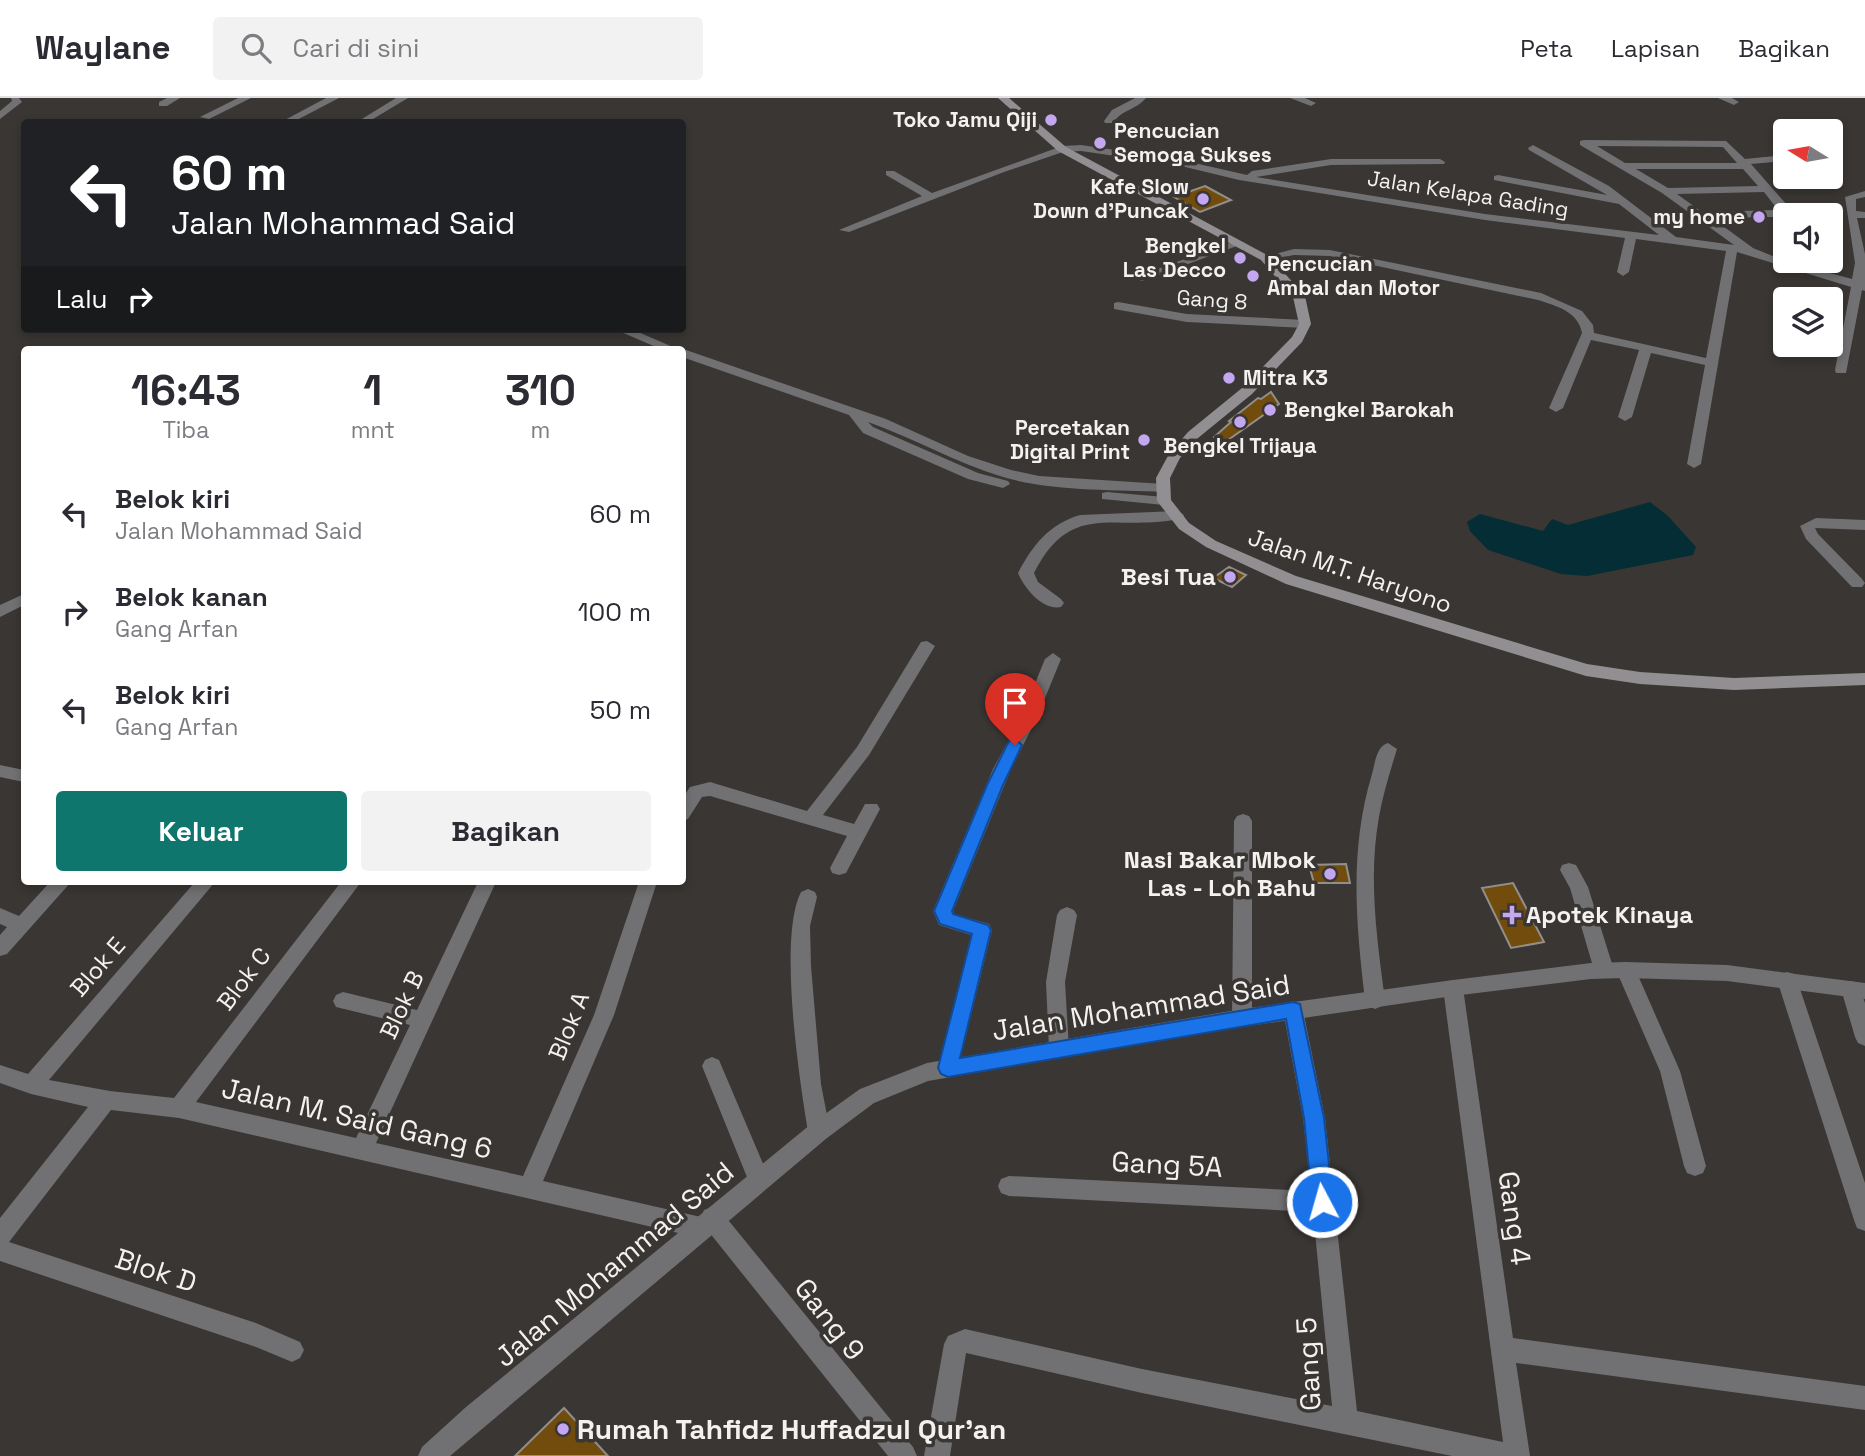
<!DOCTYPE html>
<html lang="id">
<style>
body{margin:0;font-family:"Space Grotesk",sans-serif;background:#f2f2f3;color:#2b2b33;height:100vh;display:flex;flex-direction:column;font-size:26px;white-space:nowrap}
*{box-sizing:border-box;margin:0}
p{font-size:23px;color:#7c7c81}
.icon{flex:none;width:38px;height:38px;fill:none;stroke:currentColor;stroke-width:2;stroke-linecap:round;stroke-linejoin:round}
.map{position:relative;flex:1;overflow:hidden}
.drawer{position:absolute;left:21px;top:248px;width:665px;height:539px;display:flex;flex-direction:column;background:#fff;border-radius:7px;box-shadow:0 4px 10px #0003}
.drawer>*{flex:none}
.hud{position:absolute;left:21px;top:21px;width:665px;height:214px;border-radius:7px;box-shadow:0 4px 10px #0003;background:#202124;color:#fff;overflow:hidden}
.needle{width:46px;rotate:281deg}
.buttons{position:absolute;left:1773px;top:21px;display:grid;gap:14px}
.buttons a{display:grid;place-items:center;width:70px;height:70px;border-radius:7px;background:#fff;box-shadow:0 4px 10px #0003;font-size:35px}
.pin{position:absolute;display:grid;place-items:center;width:60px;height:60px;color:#fff;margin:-72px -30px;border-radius:50% 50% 50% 0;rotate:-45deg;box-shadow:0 0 7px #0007}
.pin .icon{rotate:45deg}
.me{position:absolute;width:77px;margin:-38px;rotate:354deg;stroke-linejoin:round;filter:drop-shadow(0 0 5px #0008)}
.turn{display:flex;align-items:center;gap:24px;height:147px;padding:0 35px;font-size:32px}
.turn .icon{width:91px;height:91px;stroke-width:2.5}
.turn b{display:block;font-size:49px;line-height:60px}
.then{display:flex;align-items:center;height:66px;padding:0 35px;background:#0003;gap:14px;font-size:26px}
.eta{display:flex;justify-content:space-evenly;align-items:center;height:119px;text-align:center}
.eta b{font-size:42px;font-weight:700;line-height:49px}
.cta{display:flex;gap:14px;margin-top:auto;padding:14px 35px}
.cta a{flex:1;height:80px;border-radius:7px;background:#0f766e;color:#fff;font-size:28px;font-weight:700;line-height:80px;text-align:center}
.cta a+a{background:#f2f2f3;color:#2b2b33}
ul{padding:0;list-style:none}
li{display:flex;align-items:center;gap:21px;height:98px;padding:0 35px}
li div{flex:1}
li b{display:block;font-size:26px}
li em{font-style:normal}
header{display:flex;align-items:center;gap:42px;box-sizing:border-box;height:98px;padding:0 35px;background:#fff;border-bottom:2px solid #e1e1e2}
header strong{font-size:33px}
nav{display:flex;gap:38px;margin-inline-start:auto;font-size:24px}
.search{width:490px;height:63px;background:#f2f2f3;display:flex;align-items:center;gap:18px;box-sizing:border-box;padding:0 24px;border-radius:7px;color:#7c7c81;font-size:26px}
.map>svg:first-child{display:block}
.water{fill:#042d35}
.building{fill:#724c0c;stroke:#928f8b;stroke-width:2}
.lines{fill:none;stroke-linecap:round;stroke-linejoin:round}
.minor{fill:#717072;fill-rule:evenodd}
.tertiary{fill:#717072;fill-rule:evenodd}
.secondary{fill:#918f92;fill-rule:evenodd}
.route{fill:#1a73e8;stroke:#114b97;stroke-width:2}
.poi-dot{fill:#c4a7f1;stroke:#393633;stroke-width:2.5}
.labels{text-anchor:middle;stroke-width:7;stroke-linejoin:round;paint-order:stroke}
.far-poi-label{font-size:21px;font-weight:bold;fill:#f4f2f0;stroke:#393633;text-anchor:end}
.far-street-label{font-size:21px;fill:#f4f2f0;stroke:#393633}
.street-label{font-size:24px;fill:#f4f2f0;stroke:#393633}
.poi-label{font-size:24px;font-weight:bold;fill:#f4f2f0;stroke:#393633;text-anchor:end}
.near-street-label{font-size:28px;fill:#f4f2f0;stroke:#393633}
.near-poi-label{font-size:28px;font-weight:bold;fill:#f4f2f0;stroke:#393633;text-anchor:start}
</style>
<header>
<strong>Waylane</strong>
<div class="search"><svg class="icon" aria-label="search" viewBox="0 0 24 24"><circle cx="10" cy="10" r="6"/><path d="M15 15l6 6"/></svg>Cari di sini</div>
<nav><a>Peta</a><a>Lapisan</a><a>Bagikan</a></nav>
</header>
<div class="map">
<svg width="1865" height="1358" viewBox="0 0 1865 1358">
<rect width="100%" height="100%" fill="#393633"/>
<path class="water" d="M1650 404 1668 418 1696 449 1693 457 1587 478 1561 476 1488 452 1470 433 1467 424 1480 416 1543 433 1552 421 1568 427Z"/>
<path class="building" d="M1205 88 1231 102 1200 114 1174 99Z
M1271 294 1279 306 1221 347 1214 339 1231 324 1229 323 1258 300 1261 301Z
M1229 469 1246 477 1232 489 1213 480Z
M1346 766 1350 785H1314L1309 767Z
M1513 785 1544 844 1511 850 1482 790Z
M564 1310 608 1358H515Z"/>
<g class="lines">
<path class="minor" d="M11 0H19L22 4 0 21V13L12 3Z
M167 0H180L167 8H159V4Z
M238 0H251L209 21 200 19Z
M326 0H339L293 24H281Z
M396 0H408L368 24H357Z
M1135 0H1146C1136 12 1121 12 1113 25H1105L1104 23 1112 12Z
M1290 0H1305L1316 5 1311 8Z
M1718 0H1732L1739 4 1734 7Z
M1584 42 1726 43 1745 61 1785 57V63L1751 66 1788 108 1790 110 1786 116 1773 119 1712 120 1753 150 1785 163 1852 181 1855 165 1845 99 1865 93V99L1856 101V113L1865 114V120H1857L1865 156V193L1862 192 1846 275H1836L1835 272 1851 189 1737 154 1701 366 1694 370 1687 366 1705 267 1651 255 1632 319 1625 323 1618 319 1639 252 1591 242 1563 310 1556 314 1549 310 1582 235C1578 213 1556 208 1538 202L1330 158 1294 157 1265 163 1259 160 1294 151 1330 152 1541 195 1582 213 1593 227 1594 235 1706 260 1726 153 1636 141 1629 174 1623 178 1617 174 1625 140 1485 122 1239 82 1177 67 1081 53 1063 54 1004 74 849 134 839 132 922 98 886 77V73H894L932 95 1062 48 1081 47 1177 61 1247 77 1252 73 1331 61H1440L1445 64 1444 66 1331 67 1256 79 1485 116 1659 137 1619 106 1494 82V78L1498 77 1607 97 1529 52 1528 50 1533 47 1609 88 1676 139 1734 147 1662 95 1580 47V43ZM1597 48 1723 49 1737 65H1625ZM1636 71H1743L1758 88 1668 90ZM1764 94 1778 112 1702 114 1677 96Z
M1235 143 1245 145 1142 183 1132 180Z
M1118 204 1187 216 1305 222 1311 226 1305 230 1187 224 1114 211V205Z
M614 231H631L680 252H686L886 321 968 358 1011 372 1039 378 1164 386 1171 390 1164 394C1112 391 1054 394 1003 379 956 365 914 340 868 324L873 329 978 375 1008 383 1010 386 1003 390 968 381 863 335 849 317 682 259V252H663Z
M1107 394 1164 399 1171 403 1164 407 1102 401V395Z
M1177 413 1184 417 1182 420C1118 436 1072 399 1034 475L1038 484 1061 501 1064 505 1061 509C1043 513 1024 490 1018 475 1032 448 1049 426 1080 417Z
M1816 420 1865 422V432L1815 430 1818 436 1862 481 1865 485 1862 489H1852L1806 441 1800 428Z
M24 496V507L0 519V507Z
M927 543 935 548 869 657 823 717 854 726 865 706H877L880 711 846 775 839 777 832 775 830 770 847 738 710 698 702 699 688 721 682 723V701L690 689 710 684 807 713 857 649 921 544Z
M1053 555 1061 561 1036 622 1011 671 953 813 954 816 989 826 992 832 958 970 955 976 948 979 941 976 938 970 971 837 939 827 933 813 993 671 1020 622 1045 561Z
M1388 645 1397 651C1390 674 1383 696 1379 719 1368 780 1377 841 1385 902L1382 908 1375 911 1368 908 1365 902C1356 825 1349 752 1372 676 1375 666 1376 648 1388 645Z
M0 667 24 672V684L0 679Z
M1243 716 1249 718 1252 723V920L1249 926 1242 929 1235 926 1232 920 1234 723 1237 718Z
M1569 765 1576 767 1588 789 1614 872 1611 878 1604 880 1597 878 1594 872 1570 790 1560 772 1562 767Z
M50 784H71L7 856 0 858V837L7 829 0 826V810L19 818Z
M195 784H215L49 982 110 993 174 1000 341 784H361L196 1004 356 1040 410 927 336 909 333 903 336 897 343 894 417 912 478 784H496L376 1045 523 1078 594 917 639 784H657L614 917 543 1083 701 1119 704 1112 712 1109 720 1112 913 1349 917 1358H888L709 1134 700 1140 179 1020 111 1012 9 1144 256 1225 300 1244 304 1252 300 1260 292 1264 256 1249 0 1163V1120L88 1009 31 996 0 985V967L28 976Z
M808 791 815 794 817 799 810 828 811 868 821 986 830 1033 827 1040 819 1043 811 1040 808 1033C799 980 778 839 801 794Z
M1067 809 1074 812 1077 817 1065 884 1069 951 1066 957 1059 960 1052 957 1049 951 1046 884 1057 817 1060 812Z
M1626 864 1633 866 1680 973 1706 1068 1703 1075 1695 1078 1687 1075 1684 1068 1660 973 1616 872 1619 866Z
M1787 874 1794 876 1797 882 1865 1085V1133L1857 1130 1854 1122 1777 882 1780 876Z
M1453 882 1460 884 1463 890 1513 1240 1865 1288V1312L1516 1265 1530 1358H1452L1142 1295 966 1255 950 1358H924L944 1246 948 1238 965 1231 1142 1271 1332 1308 1313 1114 1009 1098 1001 1095 998 1088 1001 1081 1009 1078 1311 1093 1303 1020 1283 912 1286 906 1293 903 1300 906 1303 912 1325 1020 1357 1313 1503 1344 1443 890 1446 884Z
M1851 883 1858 885 1865 905V948L1858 945 1855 939 1841 891 1844 885Z
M712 959 719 962 770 1082 767 1089 759 1092 751 1089 702 968 705 962Z"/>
<path class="tertiary" d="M1626 864 1727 867 1865 885V901L1727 883 1626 880 1591 881 1453 898 1242 929 928 983 874 1005 827 1040 450 1358H418L422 1349 466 1309 811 1026 860 991 927 965 1242 911 1453 882 1591 865Z"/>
<path class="secondary" d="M998 0H1009L1066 49 1269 158 1305 198 1311 226 1302 244 1252 296 1198 340 1180 360 1170 380 1171 402 1189 425 1216 443 1296 478 1587 566 1640 574 1734 580 1865 575V587L1734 592 1640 586 1586 578 1286 486 1206 449 1179 431 1157 403 1156 380 1169 356 1188 334 1242 290 1292 239 1299 226 1293 199 1261 162 1058 53Z"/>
</g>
<path class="route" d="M1015 641 1022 647 1003 687 952 813 953 816 988 827 991 832 960 960 1293 904 1300 906 1324 1020 1333 1104 1330 1110 1322 1113 1315 1110 1312 1104 1304 1020 1286 921 948 979 941 976 938 970 972 836 940 826 934 813 987 687 1009 643Z"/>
<g class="poi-dot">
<circle cx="1051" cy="22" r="7"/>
<circle cx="1100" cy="45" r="7"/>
<circle cx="1203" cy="101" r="7"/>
<circle cx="1759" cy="119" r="7"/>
<circle cx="1240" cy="160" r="7"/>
<circle cx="1253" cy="178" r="7"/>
<circle cx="1229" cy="280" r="7"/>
<circle cx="1270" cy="312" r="7"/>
<circle cx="1240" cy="324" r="7"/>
<circle cx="1144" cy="342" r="7"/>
<circle cx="1230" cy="479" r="7"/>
<circle cx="1330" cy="776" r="7"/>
<path d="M1508.5 806.5h7v7h7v7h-7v7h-7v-7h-7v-7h7z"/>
<circle cx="563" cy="1331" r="7"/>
</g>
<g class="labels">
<g class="far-poi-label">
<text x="1037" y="29">Toko Jamu Qiji</text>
<text x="1114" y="40" text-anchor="start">Pencucian<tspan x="1114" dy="24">Semoga Sukses</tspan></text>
<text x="1189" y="96">Kafe Slow<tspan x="1189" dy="24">Down d'Puncak</tspan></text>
<text x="1745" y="126">my home</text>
<text x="1226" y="155">Bengkel<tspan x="1226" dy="24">Las Decco</tspan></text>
<text x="1267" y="173" text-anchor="start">Pencucian<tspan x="1267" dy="24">Ambal dan Motor</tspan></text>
<text x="1243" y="287" text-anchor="start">Mitra K3</text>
<text x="1284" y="319" text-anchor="start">Bengkel Barokah</text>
<text x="1130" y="337">Percetakan<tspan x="1130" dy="24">Digital Print</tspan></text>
<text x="1240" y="355" text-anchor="middle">Bengkel Trijaya</text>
</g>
<g class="far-street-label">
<text transform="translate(1468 96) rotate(9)" y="7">Jalan Kelapa Gading</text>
<text transform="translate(1212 202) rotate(4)" y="7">Gang 8</text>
</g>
<g class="street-label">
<text transform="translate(1350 473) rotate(19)" y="8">Jalan M.T. Haryono</text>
<text transform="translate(98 869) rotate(-49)" y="8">Blok E</text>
<text transform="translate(244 881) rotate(-53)" y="8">Blok C</text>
<text transform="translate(402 907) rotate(-65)" y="8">Blok B</text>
<text transform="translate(569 928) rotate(-68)" y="8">Blok A</text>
</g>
<g class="poi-label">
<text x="1216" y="487">Besi Tua</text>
<text x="1316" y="770">Nasi Bakar Mbok<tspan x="1316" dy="28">Las - Loh Bahu</tspan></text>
<text x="1526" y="825" text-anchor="start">Apotek Kinaya</text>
</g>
<g class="near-street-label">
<text transform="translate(1141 909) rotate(-9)" y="10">Jalan Mohammad Said</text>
<text transform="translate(357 1020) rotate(13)" y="10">Jalan M. Said Gang 6</text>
<text transform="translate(1167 1066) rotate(3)" y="10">Gang 5A</text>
<text transform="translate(1515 1120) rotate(82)" y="10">Gang 4</text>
<text transform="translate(614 1166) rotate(-40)" y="10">Jalan Mohammad Said</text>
<text transform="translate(156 1172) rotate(18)" y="10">Blok D</text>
<text transform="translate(830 1221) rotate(52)" y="10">Gang 9</text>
<text transform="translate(1308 1266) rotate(-93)" y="10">Gang 5</text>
</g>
<g class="near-poi-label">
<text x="577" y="1341">Rumah Tahfidz Huffadzul Qur'an</text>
</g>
</g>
</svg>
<div class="buttons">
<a><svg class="needle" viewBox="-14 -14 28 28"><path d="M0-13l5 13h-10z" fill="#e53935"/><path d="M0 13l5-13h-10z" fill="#7c7c81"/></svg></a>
<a><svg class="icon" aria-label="sound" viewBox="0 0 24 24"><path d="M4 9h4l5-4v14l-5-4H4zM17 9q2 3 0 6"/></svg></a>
<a><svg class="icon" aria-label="layers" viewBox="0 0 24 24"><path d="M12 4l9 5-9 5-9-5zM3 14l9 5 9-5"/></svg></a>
</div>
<div class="pin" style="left:1015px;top:647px;background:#d93025"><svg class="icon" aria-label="arrive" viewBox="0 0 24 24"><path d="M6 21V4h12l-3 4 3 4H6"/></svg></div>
<svg class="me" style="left:1322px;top:1104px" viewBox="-20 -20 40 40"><circle r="17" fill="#1a73e8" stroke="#fff" stroke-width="3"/><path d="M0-11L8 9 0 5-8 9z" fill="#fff"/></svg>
<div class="hud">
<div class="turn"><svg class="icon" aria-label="left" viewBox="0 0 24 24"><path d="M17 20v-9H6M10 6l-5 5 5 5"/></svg><div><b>60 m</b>Jalan Mohammad Said</div></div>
<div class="then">Lalu<svg class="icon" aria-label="right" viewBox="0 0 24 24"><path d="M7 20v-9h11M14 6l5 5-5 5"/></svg></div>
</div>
<section class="drawer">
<div class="eta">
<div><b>16:43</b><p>Tiba</p></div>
<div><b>1</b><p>mnt</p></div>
<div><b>310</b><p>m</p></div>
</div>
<ul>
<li><svg class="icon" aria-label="left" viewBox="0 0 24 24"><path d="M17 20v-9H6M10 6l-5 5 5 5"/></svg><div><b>Belok kiri</b><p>Jalan Mohammad Said</p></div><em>60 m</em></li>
<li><svg class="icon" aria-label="right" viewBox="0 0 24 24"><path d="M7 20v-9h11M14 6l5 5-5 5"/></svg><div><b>Belok kanan</b><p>Gang Arfan</p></div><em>100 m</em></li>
<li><svg class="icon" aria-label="left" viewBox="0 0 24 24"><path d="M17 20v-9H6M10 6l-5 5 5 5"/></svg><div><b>Belok kiri</b><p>Gang Arfan</p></div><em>50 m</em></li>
</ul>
<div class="cta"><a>Keluar</a><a>Bagikan</a></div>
</section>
</div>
